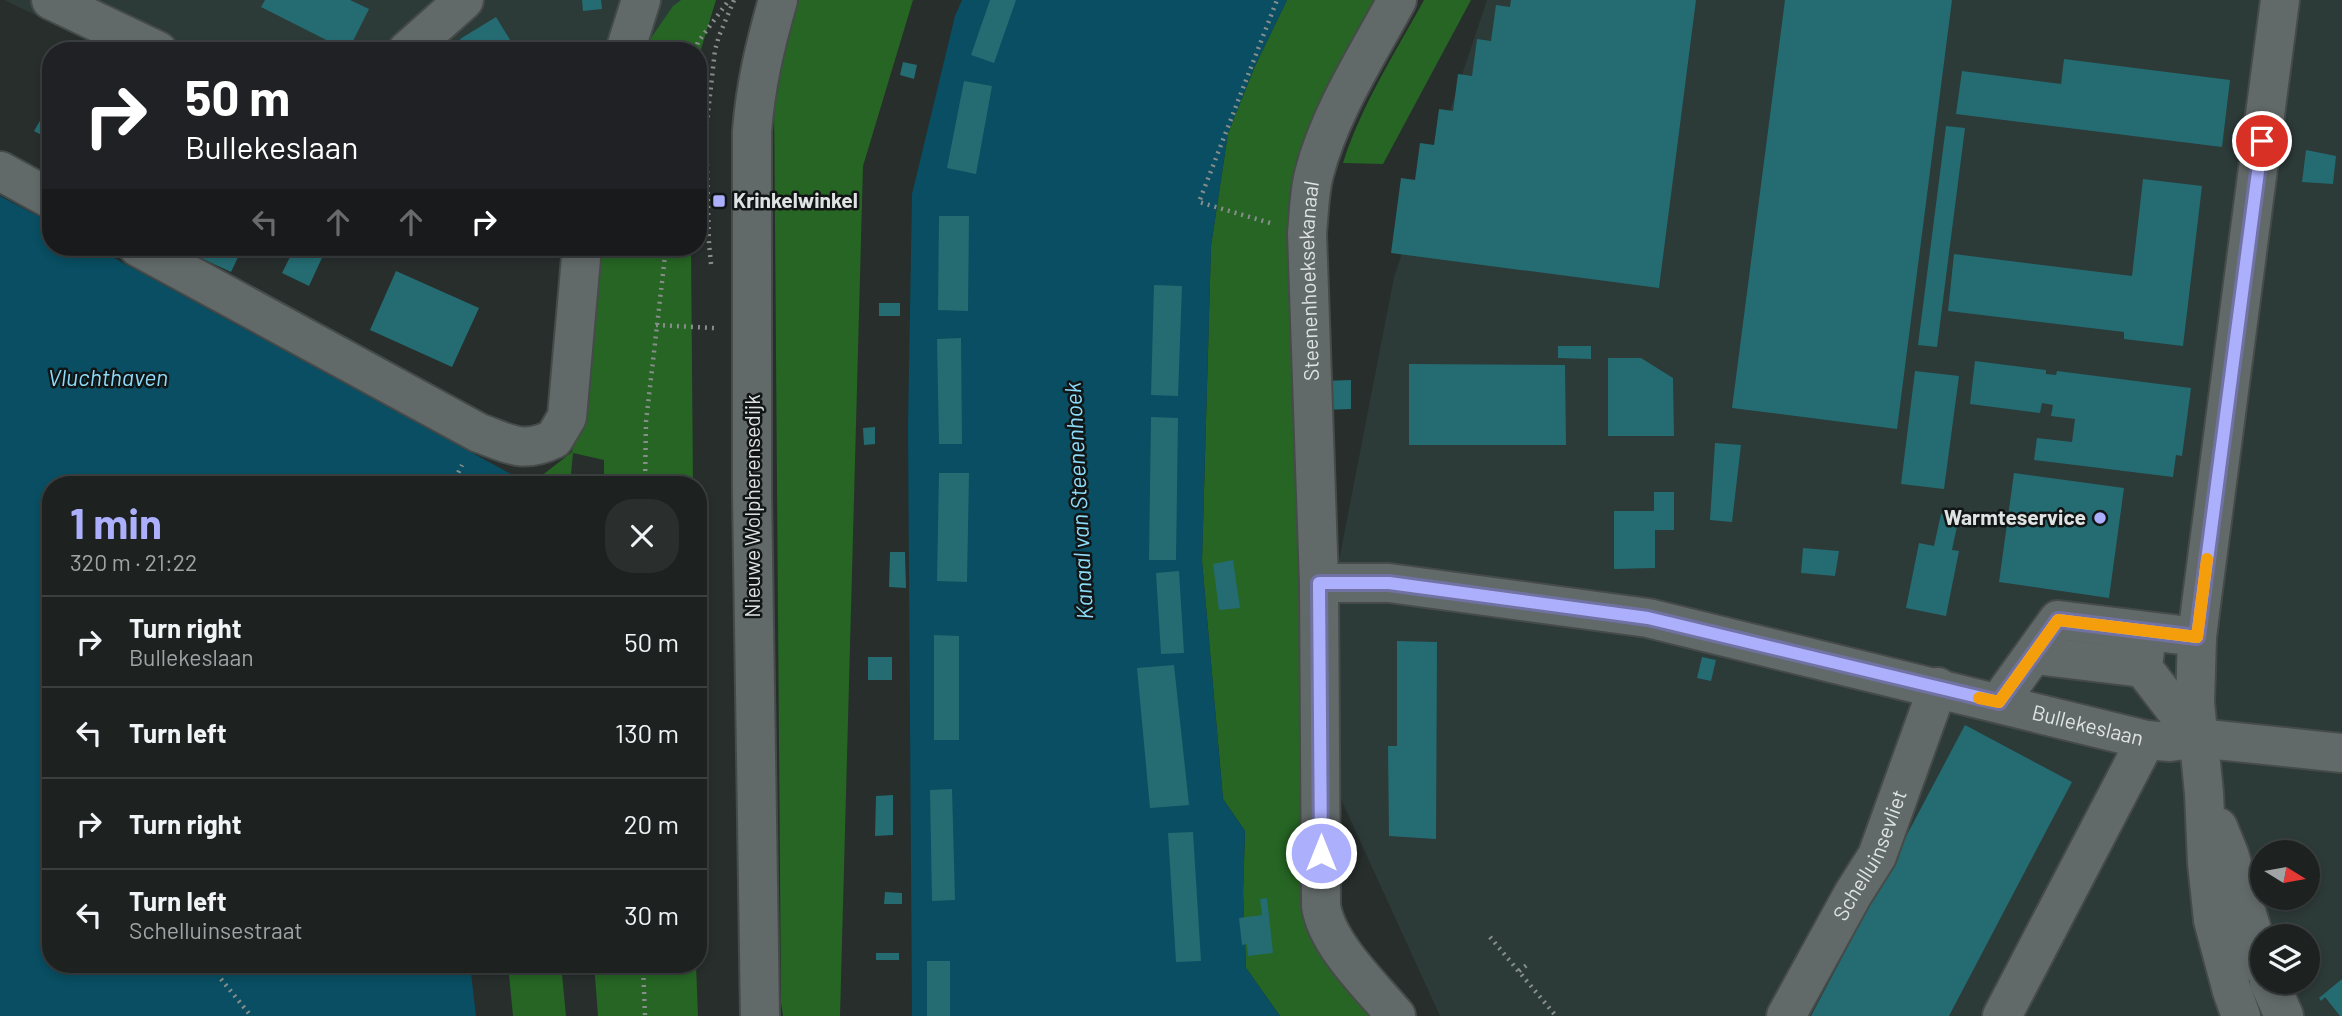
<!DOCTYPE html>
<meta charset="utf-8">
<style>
body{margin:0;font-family:Barlow,sans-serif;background:#2a2f2e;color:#f1f3f6;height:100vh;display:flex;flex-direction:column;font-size:26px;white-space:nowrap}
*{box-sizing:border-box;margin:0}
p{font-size:23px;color:#a0a4a5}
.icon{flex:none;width:38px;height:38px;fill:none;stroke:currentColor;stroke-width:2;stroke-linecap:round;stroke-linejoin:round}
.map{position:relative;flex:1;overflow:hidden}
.panel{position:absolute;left:42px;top:476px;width:665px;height:497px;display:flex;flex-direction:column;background:#1d2221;border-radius:28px;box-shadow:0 4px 10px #0003,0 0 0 2px #3b3f3f}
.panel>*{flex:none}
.top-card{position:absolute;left:42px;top:42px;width:665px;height:214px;border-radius:28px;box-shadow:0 4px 10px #0003,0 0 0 2px #3b3f3f;background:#202124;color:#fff;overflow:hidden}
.needle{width:46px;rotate:101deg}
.buttons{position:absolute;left:2250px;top:840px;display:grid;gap:14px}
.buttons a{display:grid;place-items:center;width:70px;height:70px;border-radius:50%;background:#1d2221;box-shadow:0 4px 10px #0003,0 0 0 2px #3b3f3f;font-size:35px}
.pin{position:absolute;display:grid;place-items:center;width:60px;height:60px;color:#fff;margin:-30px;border:4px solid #fff;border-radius:50%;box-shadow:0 2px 7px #0007}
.me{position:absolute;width:77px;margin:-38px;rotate:0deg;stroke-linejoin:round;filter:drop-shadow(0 0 5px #0008)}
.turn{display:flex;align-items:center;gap:24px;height:147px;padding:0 28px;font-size:32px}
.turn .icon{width:91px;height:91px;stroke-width:2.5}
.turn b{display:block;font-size:49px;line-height:60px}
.lanes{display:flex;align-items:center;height:66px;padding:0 28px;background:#0003;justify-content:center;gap:35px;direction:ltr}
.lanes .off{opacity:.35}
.round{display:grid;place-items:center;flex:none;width:74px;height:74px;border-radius:28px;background:#2a2f2e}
.head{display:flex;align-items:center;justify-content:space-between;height:119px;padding:0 28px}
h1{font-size:42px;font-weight:700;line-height:52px;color:#acaffb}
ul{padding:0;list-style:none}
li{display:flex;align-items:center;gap:21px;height:91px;padding:0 28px;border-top:2px solid #3b3f3f}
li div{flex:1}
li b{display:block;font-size:26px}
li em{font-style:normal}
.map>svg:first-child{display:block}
.built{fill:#2c3a38;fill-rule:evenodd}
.green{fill:#266524}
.water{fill:#094e62}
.building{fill:#246c72}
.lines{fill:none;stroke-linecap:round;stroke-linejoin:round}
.minor-casing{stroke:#464b4a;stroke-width:42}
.path{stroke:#888e8c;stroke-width:4.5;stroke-dasharray:2 5;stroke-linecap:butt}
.minor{stroke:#626a69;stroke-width:38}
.route-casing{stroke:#7072a3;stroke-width:18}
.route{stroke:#acaffb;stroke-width:12}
.slow{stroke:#f59e0b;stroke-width:12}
.poi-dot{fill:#acaffb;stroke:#121515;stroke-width:2.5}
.labels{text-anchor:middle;stroke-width:5;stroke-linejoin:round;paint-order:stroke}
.poi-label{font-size:21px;font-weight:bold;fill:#dfe3e2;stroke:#121515;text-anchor:start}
.street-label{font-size:21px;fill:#dfe3e2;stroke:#121515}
.water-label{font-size:23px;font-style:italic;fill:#8cdcf9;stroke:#121515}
</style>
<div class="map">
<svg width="2342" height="1016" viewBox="0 0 2342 1016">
<rect width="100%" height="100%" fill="#272e2c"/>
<path class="built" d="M4 0H690L670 51H111Z
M1487 0H2342V1016H1440L1307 725 1394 277ZM2263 852H2308V898H2263ZM2263 936H2308V982H2263Z"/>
<path class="green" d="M681 0H716L698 59V51H642L673 6Z
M799 0H913L863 166 840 1016H783L781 1003 774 95 792 15Z
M1287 0H1390L1321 138 1326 889 1386 1016H1280L1246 968 1243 893 1245 831 1223 799 1202 561 1211 246 1228 133 1255 66Z
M1424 0H1471L1383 164 1343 163C1361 106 1395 53 1424 0Z
M600 247H691L693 485H604V460L573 453 570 485H535L536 480 572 452Z
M508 964H561L566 1016H513Z
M594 964H696L698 1016H598Z"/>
<path class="water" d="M962 0H1287L1255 66 1228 133 1211 246 1202 561 1223 799 1245 831 1243 893 1246 968 1280 1016H912L908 427 912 194 955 16Z
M0 196 51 223V247H94L522 480 521 485H51V964H470L476 1016H0Z"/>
<path class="building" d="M265 0H350L369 9 348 51 261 7Z
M582 0H601L602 9 583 11Z
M990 0H1016L994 63 971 55Z
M1511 0H1696L1659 288 1391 253 1401 178 1415 180 1420 143 1434 145 1439 109 1453 111 1458 74 1472 76 1477 39 1491 41 1496 5 1510 7Z
M1785 0H1952L1897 429 1732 408Z
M496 17 517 51H468L460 39Z
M2064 59 2230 80 2222 147 1956 114 1962 71 2061 84Z
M903 62 917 65 914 79 900 75Z
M964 81 992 86 976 174 947 168Z
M51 102V140L34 131Z
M1946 126 1965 128 1937 347 1918 345Z
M2306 150 2336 156 2333 184 2302 182Z
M2143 179 2202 186 2183 346 2124 339V332L1948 311 1954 254 2132 276Z
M939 216H969L968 311 938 310Z
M177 247H243L231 272Z
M295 247H327L309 286 282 273Z
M396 271 479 308 452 367 370 330Z
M1154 285 1182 286 1178 396 1151 395Z
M879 303H900V316H879Z
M961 338 962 444H939L937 339Z
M1558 346H1591V359L1558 358Z
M1608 358H1641L1673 378 1674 436H1608Z
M1975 361 2046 370V374L2056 375 2057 371 2191 388 2182 456 2176 455 2173 477 2034 460 2037 438 2072 442 2075 419 2051 416 2053 405 2042 403 2040 413 1970 404Z
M1409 364 1565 365 1566 445H1409Z
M1915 371 1959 376 1944 489 1901 484Z
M1351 380V409L1323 410 1322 381Z
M1151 417 1178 418 1176 560H1149Z
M875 427V444L864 445 863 428Z
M1715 443 1741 445 1732 522 1710 520Z
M939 473H969L967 582 937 581Z
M2014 473 2124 488 2109 598 1999 582Z
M1654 492H1674V530H1655V568L1614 569V511H1654Z
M1941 514 1959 517 1952 550 1959 551 1946 616 1906 608 1919 543 1934 546Z
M1803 548 1839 551 1835 576 1801 573Z
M890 552H905L906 588 889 587Z
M1233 560 1240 608 1219 610 1213 564Z
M1179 571 1184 653 1161 654 1156 573Z
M934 635 959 636V740H934Z
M1397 641 1437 642 1436 839 1389 836 1388 746H1397Z
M868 657H892V680H868Z
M1702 657 1716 660 1711 681 1697 678Z
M1174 665 1189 805 1150 808 1137 668Z
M1965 725 2072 782 1949 1016H1811Z
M952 789 955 900 932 901 930 790Z
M893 795V835L875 836 876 796Z
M1193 832 1201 961 1176 962 1168 833Z
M885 892 902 893V904H884Z
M1267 898 1273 953 1248 956 1247 944 1242 945 1239 918 1262 915 1260 899Z
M876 953H899V960H876Z
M927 961H950V1016H927Z
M2342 979V1016H2340L2325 997 2321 1001 2319 998Z"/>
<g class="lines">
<g class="minor-casing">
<g id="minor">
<path d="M51 0 158 51"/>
<path d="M407 51 464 0"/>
<path d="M625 51 641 0"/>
<path d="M0 171 51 199"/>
<path d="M138 247 479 433C510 444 522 454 554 439L567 417 582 247"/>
<path id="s1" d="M1319 583H1389L1648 618 2146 740 2170 742 2197 738 2342 753"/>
<path d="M2147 632 2143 668 2197 738"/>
<path d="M2035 655 2143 668"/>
<path d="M1999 702 2058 620 2197 637"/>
<path d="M2218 827 2229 854 2263 967"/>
<path d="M2269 982 2284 1016"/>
<path d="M760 1016 752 493V131C756 83 765 46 778 0"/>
<path id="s2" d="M1396 1016C1371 986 1327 945 1321 906L1319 583 1307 233C1309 214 1309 193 1314 174 1330 112 1367 56 1397 0"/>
<path id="s3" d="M1786 1016 1853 894 1877 856 1938 687"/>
<path d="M2002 1016 2146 740"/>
<path d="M2241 1016 2232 991 2213 920 2207 863 2204 793 2195 703 2197 637 2201 605 2280 0"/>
</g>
</g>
<path class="path" d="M695 51 698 42 729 0
M1270 223 1199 202 1277 0
M711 264 709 243 706 131 715 50 719 36 734 0
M656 325 714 328
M452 485 462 465
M645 485 646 422 666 247
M1490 937 1556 1016
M643 964 645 1016
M1519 971 1528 964
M221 979 251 1016"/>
<use href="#minor" class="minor"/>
</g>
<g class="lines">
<g class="route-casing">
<path id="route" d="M1321 853 1319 583H1389L1648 618 1999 702 2058 620 2197 637 2262 141"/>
</g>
<use href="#route" class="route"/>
<path class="slow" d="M1979 698 1999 702 2058 620 2197 637 2207 559"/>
</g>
<g class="poi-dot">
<rect x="712" y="194" width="14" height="14" rx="3.5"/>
<circle cx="2100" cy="518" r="7"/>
</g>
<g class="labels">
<g class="poi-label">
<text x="733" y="208">Krinkelwinkel</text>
<text x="2086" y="525" text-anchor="end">Warmteservice</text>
</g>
<g class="street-label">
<text dy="7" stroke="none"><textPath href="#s2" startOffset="760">Steenenhoeksekanaal</textPath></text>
<text transform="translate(753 506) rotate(-90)" y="7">Nieuwe Wolpherensedijk</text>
<text dy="7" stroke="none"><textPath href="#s1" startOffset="784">Bullekeslaan</textPath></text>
<text dy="7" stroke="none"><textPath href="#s3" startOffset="182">Schelluinsevliet</textPath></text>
</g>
<g class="water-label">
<text x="108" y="386">Vluchthaven</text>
<text transform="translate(1079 501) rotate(-93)" y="8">Kanaal van Steenenhoek</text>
</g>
</g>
</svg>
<div class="buttons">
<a><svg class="needle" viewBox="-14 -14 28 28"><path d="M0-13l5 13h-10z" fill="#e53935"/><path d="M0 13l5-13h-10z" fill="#a0a4a5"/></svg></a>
<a><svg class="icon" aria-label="layers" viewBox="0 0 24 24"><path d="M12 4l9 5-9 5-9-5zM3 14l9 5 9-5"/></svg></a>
</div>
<div class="pin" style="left:2262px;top:141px;background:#d93025"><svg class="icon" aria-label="arrive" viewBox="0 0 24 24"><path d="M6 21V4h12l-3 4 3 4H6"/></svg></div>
<svg class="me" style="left:1321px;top:853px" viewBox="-20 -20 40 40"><circle r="17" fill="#acaffb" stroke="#fff" stroke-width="3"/><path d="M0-11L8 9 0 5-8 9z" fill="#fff"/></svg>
<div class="top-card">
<div class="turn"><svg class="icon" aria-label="right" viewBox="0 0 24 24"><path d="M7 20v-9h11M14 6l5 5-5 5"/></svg><div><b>50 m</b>Bullekeslaan</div></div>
<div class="lanes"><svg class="icon off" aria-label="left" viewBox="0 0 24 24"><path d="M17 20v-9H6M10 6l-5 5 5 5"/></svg><svg class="icon off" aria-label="ahead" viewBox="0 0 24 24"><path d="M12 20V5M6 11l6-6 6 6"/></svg><svg class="icon off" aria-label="ahead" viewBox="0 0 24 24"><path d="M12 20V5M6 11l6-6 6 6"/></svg><svg class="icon" aria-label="right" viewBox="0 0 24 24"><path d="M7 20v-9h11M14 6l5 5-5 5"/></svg></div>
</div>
<section class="panel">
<div class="head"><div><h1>1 min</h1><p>320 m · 21:22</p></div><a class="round"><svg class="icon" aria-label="close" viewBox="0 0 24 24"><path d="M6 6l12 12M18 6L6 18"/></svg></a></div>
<ul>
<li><svg class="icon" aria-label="right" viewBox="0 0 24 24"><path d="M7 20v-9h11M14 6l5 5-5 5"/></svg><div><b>Turn right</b><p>Bullekeslaan</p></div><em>50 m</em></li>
<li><svg class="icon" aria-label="left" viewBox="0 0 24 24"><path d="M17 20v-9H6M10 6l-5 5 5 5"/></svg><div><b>Turn left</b></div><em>130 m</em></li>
<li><svg class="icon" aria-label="right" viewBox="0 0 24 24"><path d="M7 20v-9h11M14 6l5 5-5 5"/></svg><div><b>Turn right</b></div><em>20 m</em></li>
<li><svg class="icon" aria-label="left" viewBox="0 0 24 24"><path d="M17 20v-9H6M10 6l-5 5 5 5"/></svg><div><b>Turn left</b><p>Schelluinsestraat</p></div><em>30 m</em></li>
</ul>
</section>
</div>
